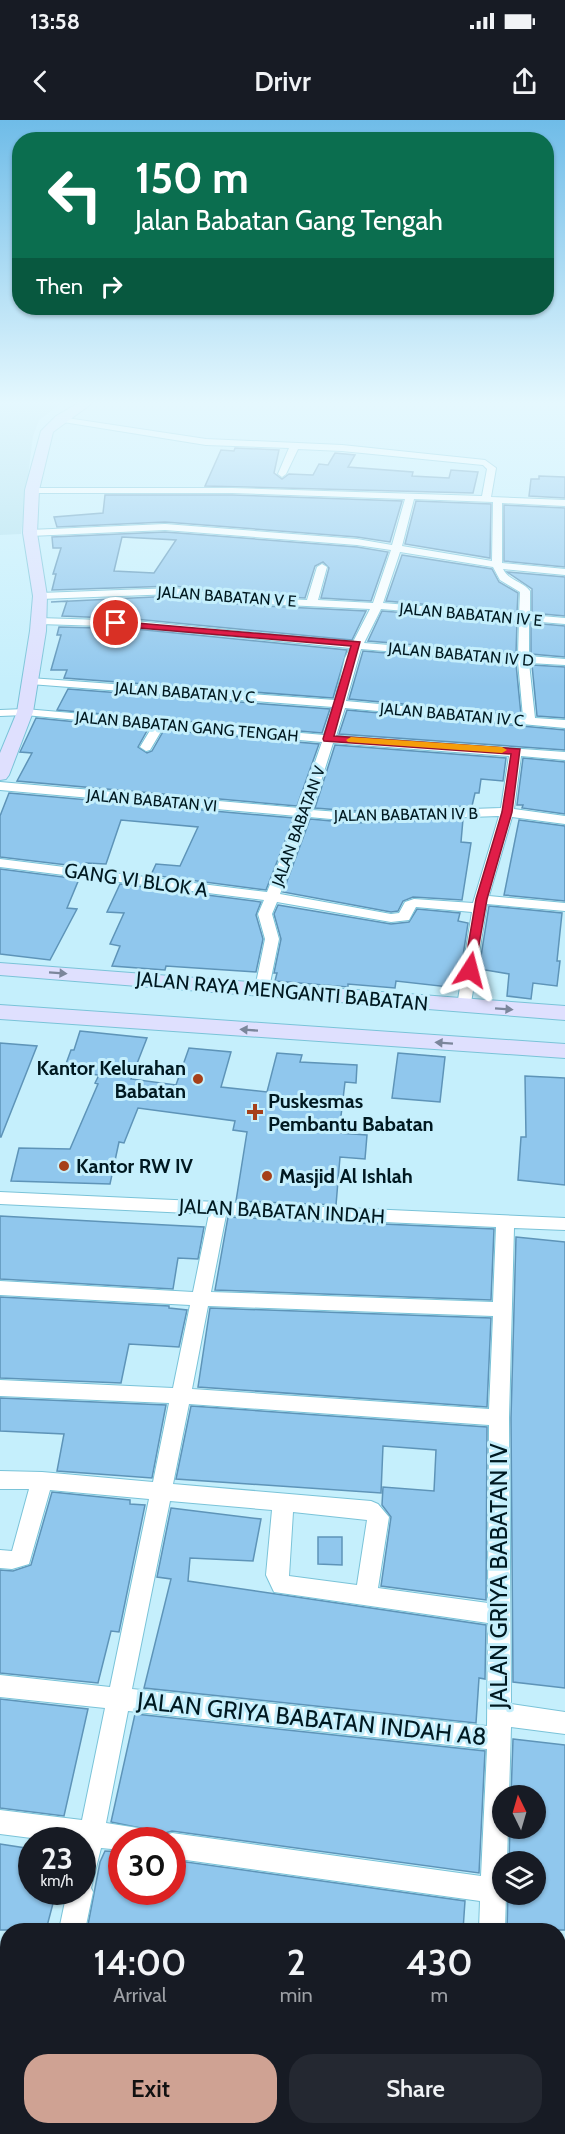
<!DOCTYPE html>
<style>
body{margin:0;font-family:Cabin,sans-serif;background:#242831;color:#f1f3f6;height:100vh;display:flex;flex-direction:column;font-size:22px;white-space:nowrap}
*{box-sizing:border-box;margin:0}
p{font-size:20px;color:#9ea1a6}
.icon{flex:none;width:33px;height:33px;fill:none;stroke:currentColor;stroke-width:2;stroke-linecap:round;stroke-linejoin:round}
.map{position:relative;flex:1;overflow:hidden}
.details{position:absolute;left:0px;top:1803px;width:566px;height:212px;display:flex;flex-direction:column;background:#171b24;border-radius:24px 24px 0 0;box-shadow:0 2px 4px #0004}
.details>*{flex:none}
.top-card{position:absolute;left:12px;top:12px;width:542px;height:183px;border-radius:24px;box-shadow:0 2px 4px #0004;background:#0b6e4f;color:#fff;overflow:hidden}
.needle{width:39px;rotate:355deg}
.fabs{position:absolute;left:492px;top:1665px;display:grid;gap:12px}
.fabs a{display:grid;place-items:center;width:54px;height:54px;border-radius:50%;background:#171b24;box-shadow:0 2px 4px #0004;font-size:30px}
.speed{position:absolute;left:18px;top:1707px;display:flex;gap:12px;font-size:30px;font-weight:700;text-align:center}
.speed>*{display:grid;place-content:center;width:78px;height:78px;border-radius:50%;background:#171b24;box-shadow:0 2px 4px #0004;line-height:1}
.speed small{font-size:15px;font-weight:400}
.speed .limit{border:9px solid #d22;background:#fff;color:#111}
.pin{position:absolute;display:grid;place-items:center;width:51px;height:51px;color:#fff;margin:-26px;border:3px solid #fff;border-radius:50%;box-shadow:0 2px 6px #0007}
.me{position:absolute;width:66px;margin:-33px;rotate:9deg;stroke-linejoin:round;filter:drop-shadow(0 0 4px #0008)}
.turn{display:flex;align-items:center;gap:21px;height:126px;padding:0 24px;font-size:27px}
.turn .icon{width:78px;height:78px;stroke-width:2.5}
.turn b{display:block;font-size:42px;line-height:51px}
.then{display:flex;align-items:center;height:57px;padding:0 24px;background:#0003;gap:12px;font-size:22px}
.eta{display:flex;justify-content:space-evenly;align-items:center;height:102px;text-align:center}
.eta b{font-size:36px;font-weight:600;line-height:42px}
.button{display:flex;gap:12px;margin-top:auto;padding:12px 24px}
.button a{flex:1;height:69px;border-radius:24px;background:#cfa293;color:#111;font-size:24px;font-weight:600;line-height:69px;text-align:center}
.button a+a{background:#242831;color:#f1f3f6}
.status{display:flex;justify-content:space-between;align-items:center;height:42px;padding:0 30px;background:#171b24;direction:ltr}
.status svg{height:16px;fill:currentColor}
header{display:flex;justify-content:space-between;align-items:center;height:78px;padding:0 24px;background:#171b24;font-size:27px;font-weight:600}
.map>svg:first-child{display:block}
.built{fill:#b1e0ee}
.building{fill:#90c7ed;stroke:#5e94b8;stroke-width:1.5;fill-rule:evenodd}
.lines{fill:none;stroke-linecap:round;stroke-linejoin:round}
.street-casing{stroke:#7ac3d8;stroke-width:2}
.secondary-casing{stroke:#7ac3d8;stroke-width:2}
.street{fill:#fff;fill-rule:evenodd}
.secondary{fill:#dfe0fe;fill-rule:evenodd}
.oneway{fill:#7b869b}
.route{fill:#e11d48;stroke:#92132f;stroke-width:1.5}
.slow{fill:#f59e0b}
.poi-dot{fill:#a6401a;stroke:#c5effc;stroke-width:2}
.labels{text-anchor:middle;stroke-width:6;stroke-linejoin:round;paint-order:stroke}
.far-street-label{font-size:16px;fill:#001921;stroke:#c5effc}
.street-label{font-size:20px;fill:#001921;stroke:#c5effc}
.poi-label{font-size:20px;font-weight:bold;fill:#001921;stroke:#c5effc;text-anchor:start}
.near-street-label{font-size:24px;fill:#001921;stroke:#c5effc}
</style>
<div class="status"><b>13:58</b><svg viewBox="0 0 49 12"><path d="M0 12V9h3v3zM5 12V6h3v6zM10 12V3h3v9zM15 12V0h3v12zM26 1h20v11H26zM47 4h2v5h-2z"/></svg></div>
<header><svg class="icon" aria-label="back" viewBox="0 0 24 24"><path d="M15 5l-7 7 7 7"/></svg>Drivr<svg class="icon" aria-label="share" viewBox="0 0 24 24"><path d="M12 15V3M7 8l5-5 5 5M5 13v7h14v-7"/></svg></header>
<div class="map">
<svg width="565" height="2014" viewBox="0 0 565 2014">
<rect width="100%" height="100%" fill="#c5effc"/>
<path class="built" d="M0 284H60L39 300 33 316 21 414 0 415Z"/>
<path class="building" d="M235 328 279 330 274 353 282 359 289 354 313 355 319 344 328 345 335 333 355 335 348 347 413 352 412 356 449 358 451 350 478 352 473 373 205 366 221 330 234 331Z
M539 356 565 357V378L529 376 531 359H539Z
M105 375H232L402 381 390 422 357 417 165 402 57 407 54 397 103 393Z
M416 381 491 384 490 438 405 424Z
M504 385 565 388V447L504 441Z
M165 412 357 427 388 432 371 481 321 478 329 448 323 442 315 446 305 478 246 475 174 466 52 470 56 454H53L61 428H53L52 417ZM122 417 176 420 154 453 114 451Z
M402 435 492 449 499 462 518 473 517 492 386 481Z
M507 452 565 457V496L532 493V469Z
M174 476 246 485 366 491 352 520 135 499 62 496 67 481 51 482Z
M382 491 517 502 516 533 368 521Z
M531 503 565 506V537L531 534Z
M59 507 135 509 347 530 333 578 64 558 67 550H51L61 515H57Z
M363 531 516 544 521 595 349 579Z
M532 545 565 547V598L537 596Z
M68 569 330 589 322 613 57 590Z
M347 590 565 610V630L339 614Z
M36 598 148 609 138 627 147 633 152 631 164 610 319 624 297 686 17 661 32 633 20 632Z
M335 625 506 638 503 661 481 659 479 673H475L472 686 353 691 315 688Z
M523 638 565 642V694L522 688 523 685H517Z
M9 673 294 698 266 770 151 755 156 744 180 746 198 707 121 700 106 744 86 743 84 747 0 737V696Z
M310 699 353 703 463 699 461 722 471 723 462 780 413 777 403 781 398 791 391 792 283 772Z
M519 700 565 706V781L504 775Z
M0 749 79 759 67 788 77 789 50 840 0 834Z
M120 764 261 782 256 795 263 819 256 852 166 846 165 850 112 846 120 826 110 824 124 793 107 792Z
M278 785 391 804 409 802 417 789 460 793 458 801 468 803 458 868 396 861 395 868 348 864V867L275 861 277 853H274L281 819 274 794Z
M489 786 562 793 557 841H560L557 866 533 863 531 879 507 876 509 854 479 849Z
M80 911 147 918 131 959 176 965 189 928 231 932 221 967 267 972 277 933 302 935 300 942 357 945 356 963 345 962 339 1013 367 1015 365 1039 340 1037 336 1085 236 1081 247 1012 233 1010 235 1001 138 988 124 1023 119 1022 110 1064 11 1061 19 1028 70 1029 98 964 95 963 99 955 63 952 71 930H74Z
M0 923 37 926 1 1017H0Z
M398 933 445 937 440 982 392 978Z
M525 956 565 958V1065L518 1060 521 1017H526Z
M0 1096 109 1102 204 1107 198 1139 178 1138 173 1169 0 1159Z
M228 1097 494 1109 491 1180 215 1170Z
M516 1117 565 1122V1568L513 1562 511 1298Z
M0 1177 169 1186V1188L187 1190 179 1227 129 1224 121 1263 0 1258Z
M210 1188 491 1198 487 1287 198 1267Z
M0 1278 166 1285 152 1358 57 1351 64 1314 0 1311Z
M191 1286 487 1307 486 1480 381 1466 391 1397 382 1385 383 1367 434 1371 436 1330 383 1326 381 1373 176 1359Z
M52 1372 130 1380V1384L145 1385 119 1512 111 1511 98 1563 0 1553V1450L13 1451 31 1445Z
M171 1388 261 1399 253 1441 190 1438 188 1461 486 1505 485 1559 479 1558 476 1603 144 1568 171 1459 157 1457Z
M318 1417H342V1445L318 1444Z
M0 1579 88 1589 64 1696 0 1688Z
M135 1594 485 1631 479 1753 172 1711 165 1713 111 1702Z
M513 1619 565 1625V1810H507L508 1774H536V1742H509L510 1708H536V1676H511Z
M0 1724 32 1729V1772H56L46 1810H0Z
M105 1731 122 1732V1772H172V1740L465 1781 463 1810H87L100 1742Z"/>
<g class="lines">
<g class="street-casing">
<path id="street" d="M60 297 206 319 342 325 485 340 496 348 491 377 565 380V386L502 383V443L565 449V455L503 449C509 461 522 461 530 471V495L565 498V504L529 501V536L565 539V545L529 543 535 598 565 600V608L345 588 336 616 565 632V640L521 636 514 689 565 696V704L512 697 489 776 565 783V791L487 784 470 889H460L457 886 472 792 416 787 409 800 391 802 277 782 272 794 279 819 269 868 262 872 255 868 265 819 258 794 264 780 0 747V739L267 772 297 696 0 670V662L299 688 322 622 163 608 150 630 146 631 140 627 152 607 25 595 0 596V590L25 589 324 615 333 587 30 564 24 561 30 558 335 580 345 538 350 528 135 507 39 504 34 501 39 498 135 501 353 522 370 489 246 483 174 474 40 479 35 476 40 473 174 468 246 477 307 480 317 447 322 444 327 447 318 480 373 483 391 430 357 425 165 410 30 416 25 413 30 410 165 404 357 419 392 425 405 379 232 373H32L27 370 29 368H232L482 376 487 349 483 345 342 331 298 329 286 354 282 357 278 354 289 328 206 325 57 301V297ZM414 379 493 382 492 441 402 426ZM400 432 493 447 500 460 520 472 519 494 383 483ZM381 489 519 500 518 535 364 523ZM361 529 518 542 523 597 346 581ZM333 623 509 636 501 688 353 693 312 690ZM499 696 473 783 414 779 405 782 399 793 391 794 280 774 309 697 353 701Z
M0 1072 565 1098V1110L514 1108 509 1298 511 1584 565 1592V1614L511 1607 509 1676H502V1708H508L507 1742H502V1774H506L505 1810H479L480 1781 172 1738V1720H161L163 1716 172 1713 481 1756 487 1629 128 1591 106 1703 138 1708 147 1711 150 1720H122V1730L101 1728 91 1768 93 1772 85 1810H59L67 1772H82V1720H47L0 1714V1690L82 1700 105 1588 0 1577V1555L110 1567 149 1379 50 1370 29 1444 12 1449 0 1448V1430L12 1431 29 1369H0V1351L42 1352 153 1362 169 1283 0 1276V1260L173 1268 190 1185 0 1175V1161L193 1172 209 1094 0 1084ZM226 1095 496 1107 493 1182 211 1172ZM208 1186 493 1196 489 1289 192 1269ZM189 1284 489 1305 488 1483 378 1468 389 1397 378 1384 371 1381 173 1364ZM170 1381 272 1390 266 1455 274 1472 488 1503 487 1606 132 1569ZM293 1392 367 1400 357 1465 289 1456Z
M0 1895 8 1896V1923H0Z
M18 2007H46L45 2014H17Z
M473 2007H501V2014H473Z"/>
</g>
<g class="secondary-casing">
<path id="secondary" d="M77 284H91L53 312 39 370 37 413 47 476 46 511 33 592 9 655 6 659 0 660V633L17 592 30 511 33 476 23 413 25 370 41 311 56 296Z
M0 843 565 886V900L0 855Z
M0 885 565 924V938L0 899Z"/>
</g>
<use href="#street" class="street"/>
<use href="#secondary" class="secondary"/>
</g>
<defs><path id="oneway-solid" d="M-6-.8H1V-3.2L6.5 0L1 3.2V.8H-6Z" transform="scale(1.5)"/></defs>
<g class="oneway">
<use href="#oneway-solid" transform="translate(58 853) rotate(4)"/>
<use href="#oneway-solid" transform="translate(504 889) rotate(4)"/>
<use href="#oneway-solid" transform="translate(249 910) rotate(-176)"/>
<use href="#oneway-solid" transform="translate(444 923) rotate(-176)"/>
</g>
<linearGradient id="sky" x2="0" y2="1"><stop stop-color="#6fbce8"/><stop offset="0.5" stop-color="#e5f8fe"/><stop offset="1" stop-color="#e5f8fe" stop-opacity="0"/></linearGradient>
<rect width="565" height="566" fill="url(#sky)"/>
<path class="route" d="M113 501 360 522 334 616 520 629 512 692 487 779 474 853 470 854 464 850 476 779 502 692 511 634 324 621 323 619 351 526 116 506 113 505Z"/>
<path class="slow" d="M351 617 502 627 507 630 502 633 348 622 346 620Z"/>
<g class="poi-dot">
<circle cx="198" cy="959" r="6"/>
<path d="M252 983h6v6h6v6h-6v6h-6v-6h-6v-6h6z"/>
<circle cx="64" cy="1046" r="6"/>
<circle cx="267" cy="1056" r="6"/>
</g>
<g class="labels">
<g class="far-street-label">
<text transform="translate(227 476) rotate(4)" y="6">JALAN BABATAN V E</text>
<text transform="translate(471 494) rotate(5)" y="6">JALAN BABATAN IV E</text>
<text transform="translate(461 534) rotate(5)" y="6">JALAN BABATAN IV D</text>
<text transform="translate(185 572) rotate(4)" y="6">JALAN BABATAN V C</text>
<text transform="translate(452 594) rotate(5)" y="6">JALAN BABATAN IV C</text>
<text transform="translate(187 606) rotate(5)" y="6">JALAN BABATAN GANG TENGAH</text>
<text transform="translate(152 680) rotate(5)" y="6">JALAN BABATAN VI</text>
<text transform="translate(406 694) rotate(-1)" y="6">JALAN BABATAN IV B</text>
<text transform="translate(298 706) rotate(-70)" y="6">JALAN BABATAN V</text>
</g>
<g class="street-label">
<text transform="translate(136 760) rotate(8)" y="7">GANG VI BLOK A</text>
<text transform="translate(282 871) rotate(5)" y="7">JALAN RAYA MENGANTI BABATAN</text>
<text transform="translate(282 1091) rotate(3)" y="7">JALAN BABATAN INDAH</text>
</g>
<g class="poi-label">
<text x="186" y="955" text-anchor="end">Kantor Kelurahan<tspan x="186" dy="23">Babatan</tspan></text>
<text x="268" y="988">Puskesmas<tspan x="268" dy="23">Pembantu Babatan</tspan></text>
<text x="76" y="1053">Kantor RW IV</text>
<text x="279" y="1063">Masjid Al Ishlah</text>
</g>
<g class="near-street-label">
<text transform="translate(499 1456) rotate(-90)" y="8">JALAN GRIYA BABATAN IV</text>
<text transform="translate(312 1599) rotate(6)" y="8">JALAN GRIYA BABATAN INDAH A8</text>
</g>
</g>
</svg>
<div class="fabs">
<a><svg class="needle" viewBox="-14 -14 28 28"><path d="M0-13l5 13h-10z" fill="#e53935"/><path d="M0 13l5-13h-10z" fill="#9ea1a6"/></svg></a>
<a><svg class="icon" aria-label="layers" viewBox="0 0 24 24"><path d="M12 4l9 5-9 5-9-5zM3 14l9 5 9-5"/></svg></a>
</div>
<div class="speed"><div>23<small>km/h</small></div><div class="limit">30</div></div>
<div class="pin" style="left:116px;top:503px;background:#d93025"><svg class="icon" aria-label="arrive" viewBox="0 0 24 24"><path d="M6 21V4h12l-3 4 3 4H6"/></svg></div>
<svg class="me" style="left:470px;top:850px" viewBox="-20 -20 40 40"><path d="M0-17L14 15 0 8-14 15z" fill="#e11d48" stroke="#fff" stroke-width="4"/></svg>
<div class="top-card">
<div class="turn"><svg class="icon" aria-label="left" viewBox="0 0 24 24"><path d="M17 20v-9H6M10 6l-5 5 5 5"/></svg><div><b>150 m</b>Jalan Babatan Gang Tengah</div></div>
<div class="then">Then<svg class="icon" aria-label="right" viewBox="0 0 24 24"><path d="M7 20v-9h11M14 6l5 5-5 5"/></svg></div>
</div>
<section class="details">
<div class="eta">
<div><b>14:00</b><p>Arrival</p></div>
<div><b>2</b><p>min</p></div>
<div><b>430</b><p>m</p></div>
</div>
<div class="button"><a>Exit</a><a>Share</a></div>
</section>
</div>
